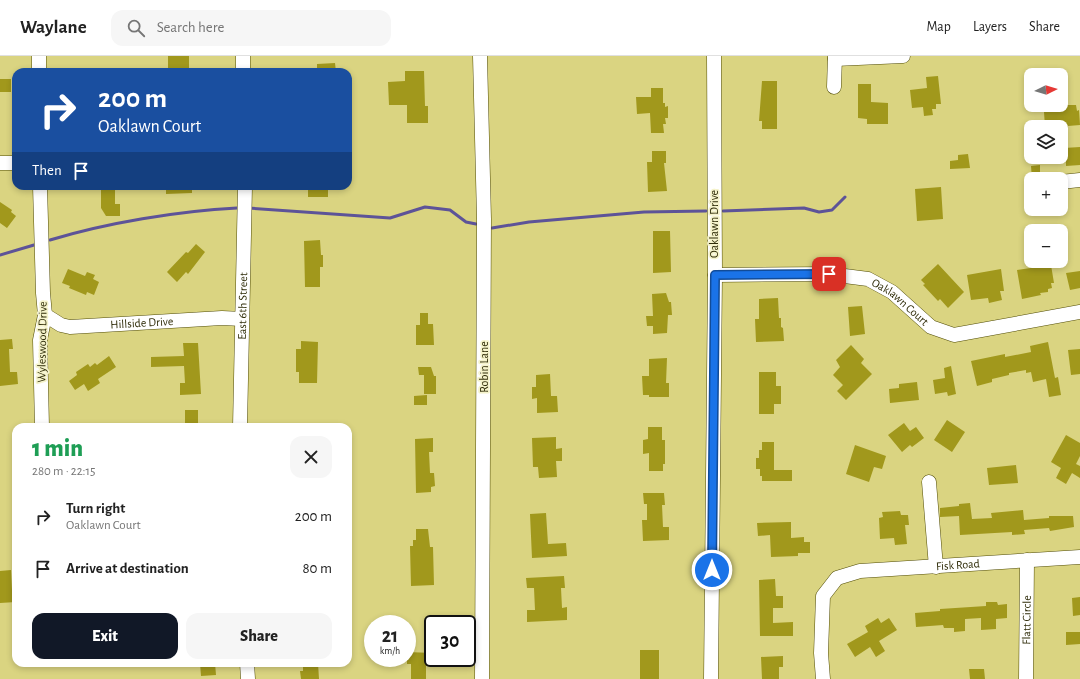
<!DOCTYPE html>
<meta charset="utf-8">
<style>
body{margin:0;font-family:"Alegreya Sans",sans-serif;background:#f6f6f6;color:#222;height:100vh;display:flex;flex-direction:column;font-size:15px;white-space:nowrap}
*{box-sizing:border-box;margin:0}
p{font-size:13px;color:#767676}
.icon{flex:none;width:22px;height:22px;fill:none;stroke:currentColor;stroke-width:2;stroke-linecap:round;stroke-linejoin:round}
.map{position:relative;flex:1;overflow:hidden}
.details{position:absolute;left:12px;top:367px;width:340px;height:244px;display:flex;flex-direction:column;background:#fff;border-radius:12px;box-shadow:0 2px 6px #0003}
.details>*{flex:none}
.top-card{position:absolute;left:12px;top:12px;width:340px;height:122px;border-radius:12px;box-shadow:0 2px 6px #0003;background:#1a4fa0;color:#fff;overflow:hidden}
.needle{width:26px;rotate:85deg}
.controls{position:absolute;left:1024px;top:12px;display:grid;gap:8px}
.controls a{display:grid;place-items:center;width:44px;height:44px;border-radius:8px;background:#fff;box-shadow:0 2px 6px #0003;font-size:20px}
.speed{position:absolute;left:364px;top:559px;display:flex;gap:8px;font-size:20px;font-weight:700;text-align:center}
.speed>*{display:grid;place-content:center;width:52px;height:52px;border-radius:50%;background:#fff;box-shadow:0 2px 6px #0003;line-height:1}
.speed small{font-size:10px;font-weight:400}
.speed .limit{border:2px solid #111;border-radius:6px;background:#fff;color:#111}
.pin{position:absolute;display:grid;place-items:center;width:34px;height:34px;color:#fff;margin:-17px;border-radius:8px;box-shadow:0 2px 6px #0006}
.me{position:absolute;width:44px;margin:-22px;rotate:0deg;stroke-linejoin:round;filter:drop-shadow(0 0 3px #0008)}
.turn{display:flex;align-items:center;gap:14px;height:84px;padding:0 20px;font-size:18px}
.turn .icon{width:52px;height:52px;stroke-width:2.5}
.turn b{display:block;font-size:28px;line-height:34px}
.then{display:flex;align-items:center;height:38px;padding:0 20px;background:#0003;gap:8px;font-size:15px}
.round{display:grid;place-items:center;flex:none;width:42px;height:42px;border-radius:12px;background:#f6f6f6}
.head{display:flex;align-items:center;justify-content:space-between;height:68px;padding:0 20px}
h1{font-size:24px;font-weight:800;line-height:30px;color:#1e9e55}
.primary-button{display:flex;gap:8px;margin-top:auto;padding:8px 20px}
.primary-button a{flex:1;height:46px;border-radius:12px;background:#111827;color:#fff;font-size:16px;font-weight:800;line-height:46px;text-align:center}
.primary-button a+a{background:#f6f6f6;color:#222}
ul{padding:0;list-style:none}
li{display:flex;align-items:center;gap:12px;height:52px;padding:0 20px}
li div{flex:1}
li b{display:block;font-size:15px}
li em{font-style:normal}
header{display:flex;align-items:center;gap:24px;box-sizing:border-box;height:56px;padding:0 20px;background:#fff;border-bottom:1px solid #e0e0e0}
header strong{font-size:19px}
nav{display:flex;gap:22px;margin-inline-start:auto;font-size:14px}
.search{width:280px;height:36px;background:#f6f6f6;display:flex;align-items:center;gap:10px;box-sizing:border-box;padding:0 14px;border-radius:12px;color:#767676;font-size:15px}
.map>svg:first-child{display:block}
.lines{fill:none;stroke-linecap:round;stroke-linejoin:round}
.stream{stroke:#5d5398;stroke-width:3}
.building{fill:#a1981c}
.minor-casing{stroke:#514c05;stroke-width:15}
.minor{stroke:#fff;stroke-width:14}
.route-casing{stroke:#114b97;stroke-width:10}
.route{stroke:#1a73e8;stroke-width:7}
.labels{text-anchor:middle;stroke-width:3.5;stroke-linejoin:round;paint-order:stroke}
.street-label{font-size:12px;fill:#2f2c09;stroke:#f5f3cb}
</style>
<header>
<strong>Waylane</strong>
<div class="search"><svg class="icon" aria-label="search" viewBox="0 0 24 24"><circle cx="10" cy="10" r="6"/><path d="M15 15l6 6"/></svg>Search here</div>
<nav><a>Map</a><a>Layers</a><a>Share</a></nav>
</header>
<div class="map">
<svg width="1080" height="623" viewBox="0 0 1080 623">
<rect width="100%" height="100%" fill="#dad481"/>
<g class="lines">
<path class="stream" d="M248 152 390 162 425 151 450 154 466 166 476 168
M723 155 804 152 819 156 832 154 845 141
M492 172 529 166 644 156 706 155
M50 184C106 167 178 155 237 152
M0 199 34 189"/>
</g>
<path class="building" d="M168 0H189V14H187V16H170V12H168Z
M335 7 336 16H317V8Z
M405 15H424L425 50H428V67H407V49H389L388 26 405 25Z
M938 20 941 48H936V53H932L933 59 924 60 923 51 912 52 910 34 927 32 926 21Z
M0 23H11V36H0Z
M762 25H777V73H762V65H759Z
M858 28H871V46L888 47V68H867V63L858 62Z
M651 32H663V47H665V51L668 50V62H665L666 68H663L664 77H651L650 57 637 58 636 41H651Z
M1049 49H1076L1077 55 1079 54 1080 69 1068 70V72L1045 71 1044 56H1049Z
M1080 91V109L1066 110V106L1063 107 1062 94H1064V92Z
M652 95H666V107H664L667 135 648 136 647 106H652Z
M968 98 970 112 950 113V105L958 104V99Z
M1040 109V123H1032L1031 110Z
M101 130H115V148H120V160H106L101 152Z
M166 130H192V137L166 138Z
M308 130H328V141H308Z
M941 131 943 163 917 165 915 133Z
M0 146 12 154 11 156 16 160 7 172 0 167Z
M653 175H670L671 216 653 217Z
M320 184 321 199H323V211H320V231H305L304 185Z
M196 188 205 196 188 218 186 216 177 226 167 216 186 196 188 197Z
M938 208 964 236 948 252 940 243 938 245 923 229 925 228 921 224Z
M1051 209 1054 227H1051L1052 232 1048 233V236L1040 237 1041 239 1022 243 1017 214Z
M68 213 85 220 87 216 95 219 93 223 99 226 94 239 87 236 86 239 69 232 70 230 62 227Z
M1001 213 1004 235H1000L1002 244 989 247 988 242 971 244 967 219Z
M1080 215V232L1070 234 1066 217Z
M666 237 669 246H671L672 259H668L667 277 653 278V270H647L646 260H653L652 238Z
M778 242 779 262H781V271L783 272 784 285 756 286 755 263H759V243Z
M862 250 865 278 850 280 848 251Z
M420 257H428V268H433L434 289H416V269H420Z
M12 283 13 293H9L10 316H17L18 328 0 330V284Z
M301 285 318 286 317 327H299V316H296V293H301Z
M1048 286 1055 322 1058 321 1061 339 1049 341 1046 323 1033 326 1031 316 1026 317V314L1009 317V319L992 323V326L977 330 971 305 1005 298V301L1031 296 1030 290Z
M183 287H198L201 338 180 339V327H185L184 310 151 311V301L184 300Z
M851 289 864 303 861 307 872 318 846 344 837 335 843 329 833 319 840 311 836 304Z
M1080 293V318L1071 319 1068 294Z
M109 300 116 311 98 323 100 327 88 335 84 328 75 334 69 325 77 319 76 316 88 308 90 311 95 307 97 309Z
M667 302 666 327H669V341H649V339H643L642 320H649V303Z
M951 310 956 338 948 340 947 336 935 338 933 324 945 322 944 312Z
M418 311H431L434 320H436V338H424V319H419Z
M759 316H776V330H781V348H774V358H759Z
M550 318 551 340H557L558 356 537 357V342L532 343V331H536V319Z
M917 326 919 344 890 347 889 333 899 332V328Z
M427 339V349H414V340Z
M185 354H198V371H185Z
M947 364 965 376 952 396 934 384Z
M904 367 910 375 916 371 924 382 912 391 910 389 902 396 888 379Z
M648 371H662V384H665V408H663V415H649V397L643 398V384L648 383Z
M1066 379 1080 387V400L1076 408 1080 410V422L1072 417 1066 428 1056 422 1061 412 1051 406Z
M556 381V393L562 392V405H556L557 421 539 422 538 411H533L532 382Z
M433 382V396H429L430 417H434L435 430 431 431V436L416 437 415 383Z
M762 386H774V414H792V425H762V420H760V413H756V402H759V394H762Z
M855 389 886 400 882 413 874 411 869 426 846 418Z
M1016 409 1018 427 989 429 987 412Z
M643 437H664L665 449H662L663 471H669V484L643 485 642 464H647V448H644Z
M970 447 972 463 992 462 991 457 1023 454 1024 464 1049 462V460H1073L1074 471 1050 475 1049 472 1024 474 1025 478 1012 479V476L960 479 959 460 940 461V452L959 450V448Z
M900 455 901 459H908L909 469H905L907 488 895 489 894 482 880 483 879 462 883 461 882 456Z
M546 457 548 488 566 487 567 500 532 502 530 458Z
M791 466V482L804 481V486H810V497H798V500L771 501 770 479 758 480 757 467Z
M416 473H428L430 491H433L434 529 411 530 410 490H413V484H416Z
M11 514 12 534H16V546L0 547V515Z
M564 520 565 532H561L562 552 567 551V564L527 566V554H535L534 532H527L526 522Z
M775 523 776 540H783V552H773V567L793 566V580H760L759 524Z
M1080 541V559L1073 560 1072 542Z
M986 546H997L998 549 1007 548V562L996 563V573L981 574V562L965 563V575L954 576V572H944L943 569 916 571 915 557 940 555V553L986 550Z
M878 562 881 567 889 562 897 574 879 585 885 595 876 601 870 591 855 601 847 588 868 576 865 570Z
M1066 576H1080V588L1066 589Z
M640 594H659V623H640Z
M407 596 433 597 432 610H426V623H411V608H407Z
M783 600V611H779V623H762L761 601Z
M200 607H215L216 619 201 620Z
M303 607H318L319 623H301L300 615H303Z
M969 613H984L985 623H970Z"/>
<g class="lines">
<g class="minor-casing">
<g id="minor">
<path d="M39 0V16"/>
<path d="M243 0V16"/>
<path d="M480 0 484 163 482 623"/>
<path d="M835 3 903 0"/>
<path d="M834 31 835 0"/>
<path d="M0 107H16"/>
<path d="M1061 126 1080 124"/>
<path d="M40 130 43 237 45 259 40 284 42 371"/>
<path id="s1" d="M715 219 829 218 868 223 892 236 931 271 954 279 1080 256"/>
<path id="s2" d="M45 259 61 269 70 271 222 262 242 263"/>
<path id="s3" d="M240 371 245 130"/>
<path d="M929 426 936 511"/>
<path d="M247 607 248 623"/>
<path d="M711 623 715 219 714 0"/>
<path id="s4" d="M823 623 821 597 823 540 837 522 860 515 1080 501"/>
<path id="s5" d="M1026 623 1027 504"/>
</g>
</g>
<use href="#minor" class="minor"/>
</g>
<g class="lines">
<g class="route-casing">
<path id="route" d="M712 514 715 219 829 218"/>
</g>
<use href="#route" class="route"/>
</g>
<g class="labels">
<g class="street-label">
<text transform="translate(714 168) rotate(-90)" y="4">Oaklawn Drive</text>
<text dy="4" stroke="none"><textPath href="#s1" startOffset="193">Oaklawn Court</textPath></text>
<text dy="4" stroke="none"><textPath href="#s3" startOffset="121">East 6th Street</textPath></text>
<text dy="4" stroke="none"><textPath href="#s2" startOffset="100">Hillside Drive</textPath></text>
<text transform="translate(42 286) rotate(-89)" y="4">Wyleswood Drive</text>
<text transform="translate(484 311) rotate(-90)" y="4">Robin Lane</text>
<text dy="4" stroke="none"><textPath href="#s4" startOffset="228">Fisk Road</textPath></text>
<text dy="4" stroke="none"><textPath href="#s5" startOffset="59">Flatt Circle</textPath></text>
</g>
</g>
</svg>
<div class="controls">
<a><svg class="needle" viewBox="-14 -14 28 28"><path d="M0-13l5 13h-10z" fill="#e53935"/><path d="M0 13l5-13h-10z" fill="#767676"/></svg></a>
<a><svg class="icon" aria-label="layers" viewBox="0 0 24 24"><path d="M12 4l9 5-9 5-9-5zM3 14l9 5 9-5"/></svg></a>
<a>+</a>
<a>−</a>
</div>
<div class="speed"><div>21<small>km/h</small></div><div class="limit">30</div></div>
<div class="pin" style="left:829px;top:218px;background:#d93025"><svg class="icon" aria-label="arrive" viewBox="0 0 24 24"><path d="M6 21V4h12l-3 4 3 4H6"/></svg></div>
<svg class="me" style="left:712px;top:514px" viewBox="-20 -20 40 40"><circle r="17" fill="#1a73e8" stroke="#fff" stroke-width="3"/><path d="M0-11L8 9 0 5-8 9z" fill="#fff"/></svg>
<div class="top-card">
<div class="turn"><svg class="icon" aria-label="right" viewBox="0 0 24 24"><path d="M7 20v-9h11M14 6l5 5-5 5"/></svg><div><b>200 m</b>Oaklawn Court</div></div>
<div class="then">Then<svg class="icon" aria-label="arrive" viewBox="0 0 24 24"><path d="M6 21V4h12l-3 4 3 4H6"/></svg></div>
</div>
<section class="details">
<div class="head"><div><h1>1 min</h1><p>280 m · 22:15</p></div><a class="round"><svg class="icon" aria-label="close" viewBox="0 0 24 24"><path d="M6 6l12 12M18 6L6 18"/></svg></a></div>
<ul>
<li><svg class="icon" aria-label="right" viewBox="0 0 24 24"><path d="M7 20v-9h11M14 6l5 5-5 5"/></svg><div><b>Turn right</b><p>Oaklawn Court</p></div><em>200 m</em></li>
<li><svg class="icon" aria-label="arrive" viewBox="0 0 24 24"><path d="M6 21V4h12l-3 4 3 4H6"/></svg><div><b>Arrive at destination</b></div><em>80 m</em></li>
</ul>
<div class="primary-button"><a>Exit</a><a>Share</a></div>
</section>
</div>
